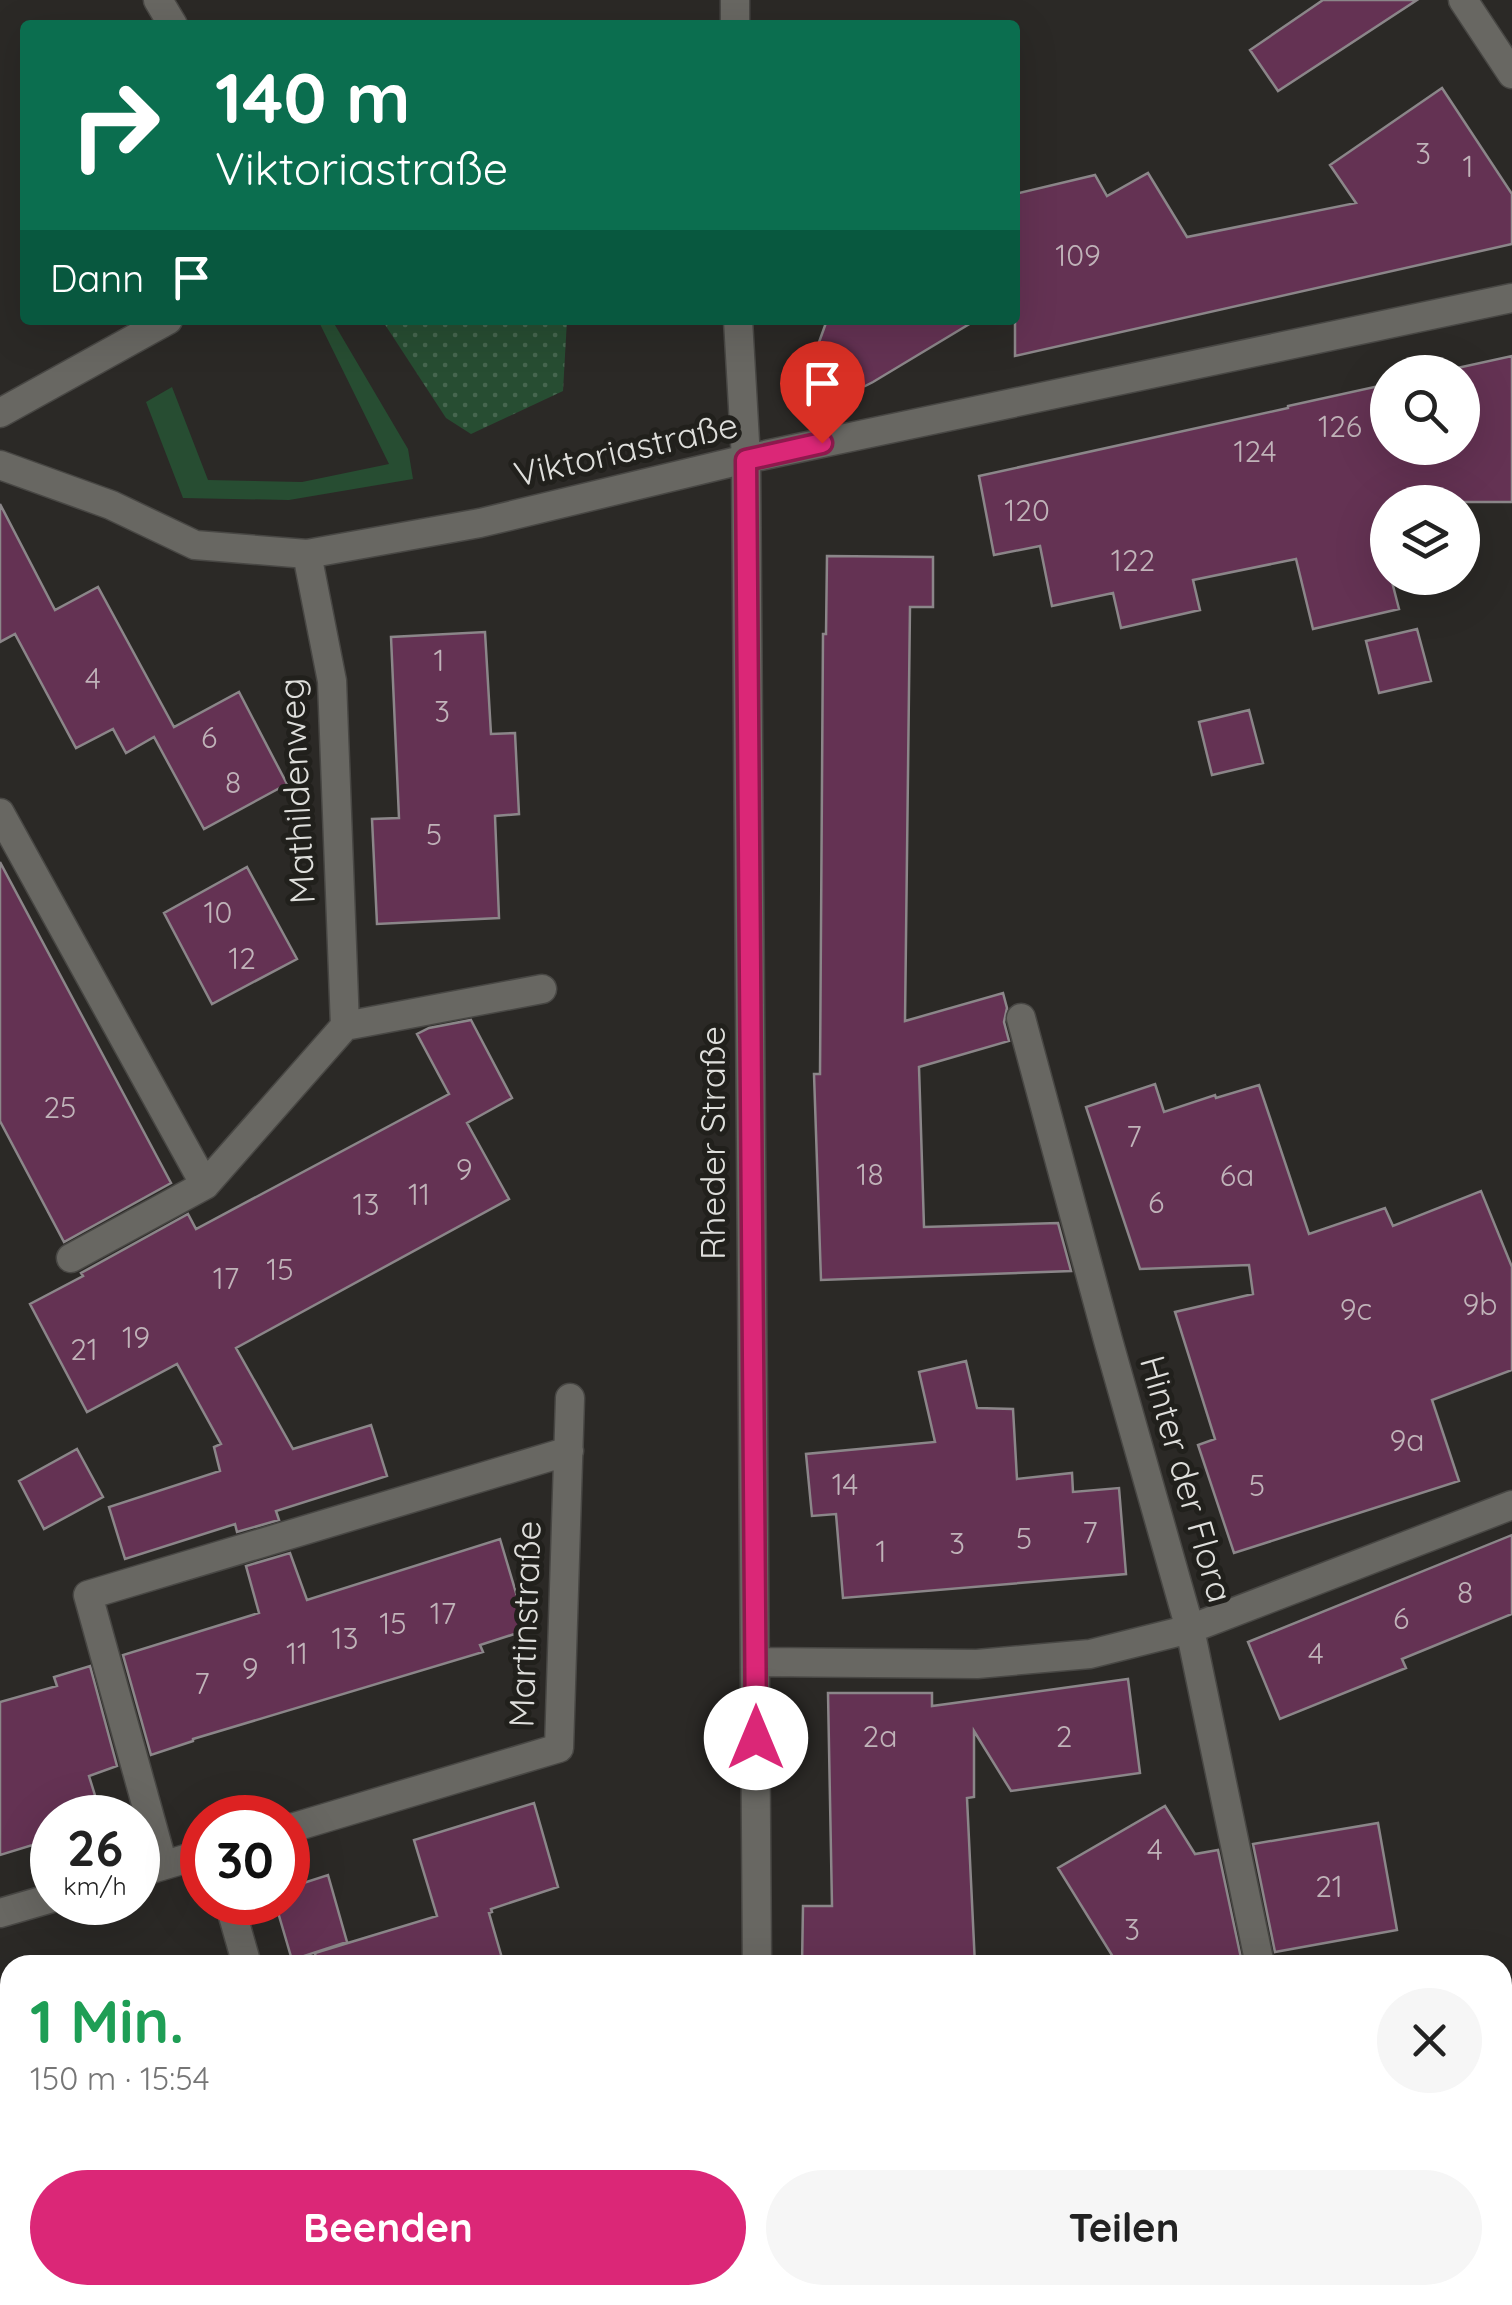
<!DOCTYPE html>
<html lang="de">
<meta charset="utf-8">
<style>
body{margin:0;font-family:Quicksand,sans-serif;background:#f6f6f6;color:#222;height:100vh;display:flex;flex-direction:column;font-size:38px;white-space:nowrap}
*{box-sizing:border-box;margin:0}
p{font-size:32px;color:#767676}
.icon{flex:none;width:55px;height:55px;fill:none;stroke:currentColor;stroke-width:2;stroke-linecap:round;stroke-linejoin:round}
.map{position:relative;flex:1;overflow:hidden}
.side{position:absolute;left:0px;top:1955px;width:1512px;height:350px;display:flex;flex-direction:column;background:#fff;border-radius:30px 30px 0 0;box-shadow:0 10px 40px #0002}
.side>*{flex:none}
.banner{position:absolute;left:20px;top:20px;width:1000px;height:305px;border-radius:10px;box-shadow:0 10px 40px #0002;background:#0b6e4f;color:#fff;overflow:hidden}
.buttons{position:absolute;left:1370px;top:355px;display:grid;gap:20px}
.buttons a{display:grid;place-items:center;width:110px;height:110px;border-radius:50%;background:#fff;box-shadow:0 10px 40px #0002;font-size:50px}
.speed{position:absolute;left:30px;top:1795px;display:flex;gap:20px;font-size:50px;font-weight:700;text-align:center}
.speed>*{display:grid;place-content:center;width:130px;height:130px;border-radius:50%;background:#fff;box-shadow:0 10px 40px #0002;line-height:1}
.speed small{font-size:25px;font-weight:400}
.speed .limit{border:15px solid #d22;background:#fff;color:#111}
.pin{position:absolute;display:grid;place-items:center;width:85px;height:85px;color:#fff;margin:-102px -42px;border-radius:50% 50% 50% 0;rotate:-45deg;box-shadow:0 0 10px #0007}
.pin .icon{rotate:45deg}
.me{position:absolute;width:110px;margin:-55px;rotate:0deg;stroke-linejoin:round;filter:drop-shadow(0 0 8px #0008)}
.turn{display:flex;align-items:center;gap:35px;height:210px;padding:0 30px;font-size:45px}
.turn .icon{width:130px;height:130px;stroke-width:2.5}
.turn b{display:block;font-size:70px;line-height:85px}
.then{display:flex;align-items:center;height:95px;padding:0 30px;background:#0003;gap:20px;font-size:38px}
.round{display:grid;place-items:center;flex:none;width:105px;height:105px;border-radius:52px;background:#f6f6f6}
.summary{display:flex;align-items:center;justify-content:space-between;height:170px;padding:0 30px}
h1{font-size:60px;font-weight:700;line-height:75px;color:#1e9e55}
.button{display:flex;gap:20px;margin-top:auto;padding:20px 30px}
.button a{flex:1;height:115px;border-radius:60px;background:#db2777;color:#fff;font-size:40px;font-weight:700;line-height:115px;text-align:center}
.button a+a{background:#f6f6f6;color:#222}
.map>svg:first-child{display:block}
.green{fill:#274d32}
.park{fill:url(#park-dots)}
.building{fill:#643253;stroke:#8b8689;stroke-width:2.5}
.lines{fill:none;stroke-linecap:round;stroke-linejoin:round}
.service-casing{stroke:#484744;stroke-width:29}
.minor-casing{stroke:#484744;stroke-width:31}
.service{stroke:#686762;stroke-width:25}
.minor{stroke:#686762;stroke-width:28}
.route-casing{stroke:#8e194d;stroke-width:25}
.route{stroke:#db2777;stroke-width:18}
.labels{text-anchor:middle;stroke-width:10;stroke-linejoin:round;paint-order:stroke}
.number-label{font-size:30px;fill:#c0b3b9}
.street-label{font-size:35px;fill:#dededb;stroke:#21201c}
</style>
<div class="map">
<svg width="1512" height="2305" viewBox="0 0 1512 2305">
<defs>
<pattern id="park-dots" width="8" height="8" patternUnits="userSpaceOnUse" patternTransform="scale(2.5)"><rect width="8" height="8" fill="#274d32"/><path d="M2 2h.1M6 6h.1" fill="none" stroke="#46664f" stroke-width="1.8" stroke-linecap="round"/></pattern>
</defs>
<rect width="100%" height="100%" fill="#2b2926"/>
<path class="green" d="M318 320H332L408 449 413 479 289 500 183 498 146 402 172 387 208 480 302 482 389 464Z"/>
<path class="park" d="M382 320H567L563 391 471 434 446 418Z"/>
<path class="building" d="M1323 0H1417L1278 91 1250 50Z
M1442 88 1512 194V244L1015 356V194L1095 175 1107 196 1148 173 1187 237 1356 203 1330 165Z
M827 320H976L873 382 865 386 851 387 841 385 830 378 820 363 818 345Z
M1512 356V502H1388V578H1391L1399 609 1313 629 1296 559 1193 580 1200 610 1121 628 1113 593 1052 606 1040 546 994 555 979 476 1288 408V406L1388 384V448H1462V372H1439Z
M0 504 55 610 98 587 174 727 239 692 287 784 204 829 154 737 126 753 113 729 76 748 15 634 0 642Z
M827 556 933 557V607H910L905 1021 1003 993 1007 1008 1004 1022 1009 1041 919 1067 924 1227 1058 1223 1071 1271 821 1280 814 1074H820L823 634H826Z
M1417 629 1431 681 1379 693 1366 641Z
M485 632 491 734 515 733 519 814 495 816 499 918 377 924 372 819 399 818 391 637Z
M1249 710 1263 763 1212 775 1199 722Z
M0 862 171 1183 64 1242 0 1121Z
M247 867 297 959 212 1004 164 913Z
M471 1020 512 1098 467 1123 509 1199 236 1348 293 1449 371 1425 387 1476 276 1511 279 1520 237 1532 235 1524 125 1559 109 1507 220 1471 214 1447 221 1444 177 1364 87 1412 30 1304 83 1276 81 1273 188 1214 196 1229 449 1094 417 1034 429 1028Z
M1155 1084 1164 1112 1215 1095 1216 1098 1259 1085 1309 1234 1385 1208 1393 1226 1481 1191 1512 1267V1370L1432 1400 1459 1481 1234 1553 1198 1445 1215 1439 1175 1312 1253 1294 1249 1265 1140 1269 1086 1107Z
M966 1361 977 1408 1013 1409 1017 1479 1072 1473 1073 1492 1119 1488 1126 1574 843 1598 836 1514 812 1516 806 1454 935 1442 919 1372Z
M77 1449 103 1497 44 1529 19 1481Z
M1512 1535V1614L1402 1659 1406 1668 1280 1719 1248 1642Z
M500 1539 527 1630 480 1645 483 1652 193 1739V1741L151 1755 123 1655 259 1613 246 1566 290 1553 307 1600Z
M90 1666 117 1766 89 1776 102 1818H52V1839L0 1855V1702L57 1686 54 1677Z
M1128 1679 1140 1773 1011 1791 974 1731V1797L967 1798 975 1965H802L803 1906H832L828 1693H932V1706Z
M534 1803 558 1887 491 1909 492 1912 489 1913 504 1965H317L315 1953 437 1916 414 1840Z
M1165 1806 1195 1854 1218 1850 1241 1958 1205 1965H1118L1058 1868Z
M1378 1823 1397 1930 1275 1952 1253 1844Z
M328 1875 347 1942 292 1960 275 1902H288V1888Z"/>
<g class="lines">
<g class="service-casing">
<path id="service" d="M0 2286 10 2281"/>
</g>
<g class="minor-casing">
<path id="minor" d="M158 0 173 25
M735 0V25
M1463 0 1512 74
M738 320 746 459 757 1965
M0 413 168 320
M0 465 111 505 195 545 307 554 480 523 746 459 1512 298
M307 554 332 681 345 1026
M0 813 205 1185
M1021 1018 1108 1340 1190 1629 1260 1965
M71 1258 205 1185 345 1026 542 989
M755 1662 977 1664 1090 1654 1190 1629 1512 1505
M288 1829 559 1748 570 1398
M163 1865 88 1595 569 1451
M138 1873 202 1854
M229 1902 247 1965
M0 1913 52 1898
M1502 2005 1512 2001
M273 2295 277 2305
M759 2295V2305
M1332 2295 1334 2305"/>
</g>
<use href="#service" class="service"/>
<use href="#minor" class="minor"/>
</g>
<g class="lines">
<g class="route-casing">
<path id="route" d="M756 1738 746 460 822 443"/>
</g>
<use href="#route" class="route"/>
</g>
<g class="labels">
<g class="number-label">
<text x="1423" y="164">3</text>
<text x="1468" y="177">1</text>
<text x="1078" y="266">109</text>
<text x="1340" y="437">126</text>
<text x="1255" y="462">124</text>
<text x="1027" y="521">120</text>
<text x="1133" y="571">122</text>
<text x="439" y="671">1</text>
<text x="93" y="689">4</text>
<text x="442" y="722">3</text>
<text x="209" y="748">6</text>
<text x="233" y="793">8</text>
<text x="434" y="845">5</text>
<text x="218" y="923">10</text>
<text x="242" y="969">12</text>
<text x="60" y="1118">25</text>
<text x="1134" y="1147">7</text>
<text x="464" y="1180">9</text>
<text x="870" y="1185">18</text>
<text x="1237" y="1186">6a</text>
<text x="419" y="1205">11</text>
<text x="1156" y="1213">6</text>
<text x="366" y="1215">13</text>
<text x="280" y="1280">15</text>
<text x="226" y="1289">17</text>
<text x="1480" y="1315">9b</text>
<text x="1356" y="1320">9c</text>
<text x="136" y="1348">19</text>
<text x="84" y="1360">21</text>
<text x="1407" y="1451">9a</text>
<text x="845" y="1495">14</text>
<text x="1257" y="1496">5</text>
<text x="1090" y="1543">7</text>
<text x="1024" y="1549">5</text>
<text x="957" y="1554">3</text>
<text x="881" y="1562">1</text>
<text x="1465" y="1603">8</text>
<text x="443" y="1624">17</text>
<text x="1401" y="1629">6</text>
<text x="393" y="1634">15</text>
<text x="345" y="1649">13</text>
<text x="297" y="1664">11</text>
<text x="1316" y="1664">4</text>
<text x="250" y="1679">9</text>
<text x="202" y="1694">7</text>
<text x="880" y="1747">2a</text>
<text x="1064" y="1747">2</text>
<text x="1155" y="1860">4</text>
<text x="1329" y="1897">21</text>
<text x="1132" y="1940">3</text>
</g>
<g class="street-label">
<text transform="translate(626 450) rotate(-13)" y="12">Viktoriastraße</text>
<text transform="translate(297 791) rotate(-93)" y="12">Mathildenweg</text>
<text transform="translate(713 1143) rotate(-90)" y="12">Rheder Straße</text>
<text transform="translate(1186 1479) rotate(74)" y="12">Hinter der Flora</text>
<text transform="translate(525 1624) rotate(-88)" y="12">Martinstraße</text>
</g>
</g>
</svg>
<div class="buttons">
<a><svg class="icon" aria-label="search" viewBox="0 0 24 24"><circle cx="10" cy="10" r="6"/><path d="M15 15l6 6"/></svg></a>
<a><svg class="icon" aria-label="layers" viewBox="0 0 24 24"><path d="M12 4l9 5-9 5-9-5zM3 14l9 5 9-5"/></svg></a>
</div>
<div class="speed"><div>26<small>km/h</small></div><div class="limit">30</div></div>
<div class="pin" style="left:822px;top:443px;background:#d93025"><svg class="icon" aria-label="arrive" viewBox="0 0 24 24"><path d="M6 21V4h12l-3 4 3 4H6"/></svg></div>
<svg class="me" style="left:756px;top:1738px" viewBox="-20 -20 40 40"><circle r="19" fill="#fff"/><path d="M0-13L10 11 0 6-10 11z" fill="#db2777"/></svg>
<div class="banner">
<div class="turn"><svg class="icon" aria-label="right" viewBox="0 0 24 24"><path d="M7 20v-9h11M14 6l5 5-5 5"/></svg><div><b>140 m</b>Viktoriastraße</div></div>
<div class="then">Dann<svg class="icon" aria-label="arrive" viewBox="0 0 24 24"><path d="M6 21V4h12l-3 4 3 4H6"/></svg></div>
</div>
<section class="side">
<div class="summary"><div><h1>1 Min.</h1><p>150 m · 15:54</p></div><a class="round"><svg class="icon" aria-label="close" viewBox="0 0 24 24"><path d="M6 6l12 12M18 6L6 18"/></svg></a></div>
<div class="button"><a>Beenden</a><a>Teilen</a></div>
</section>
</div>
